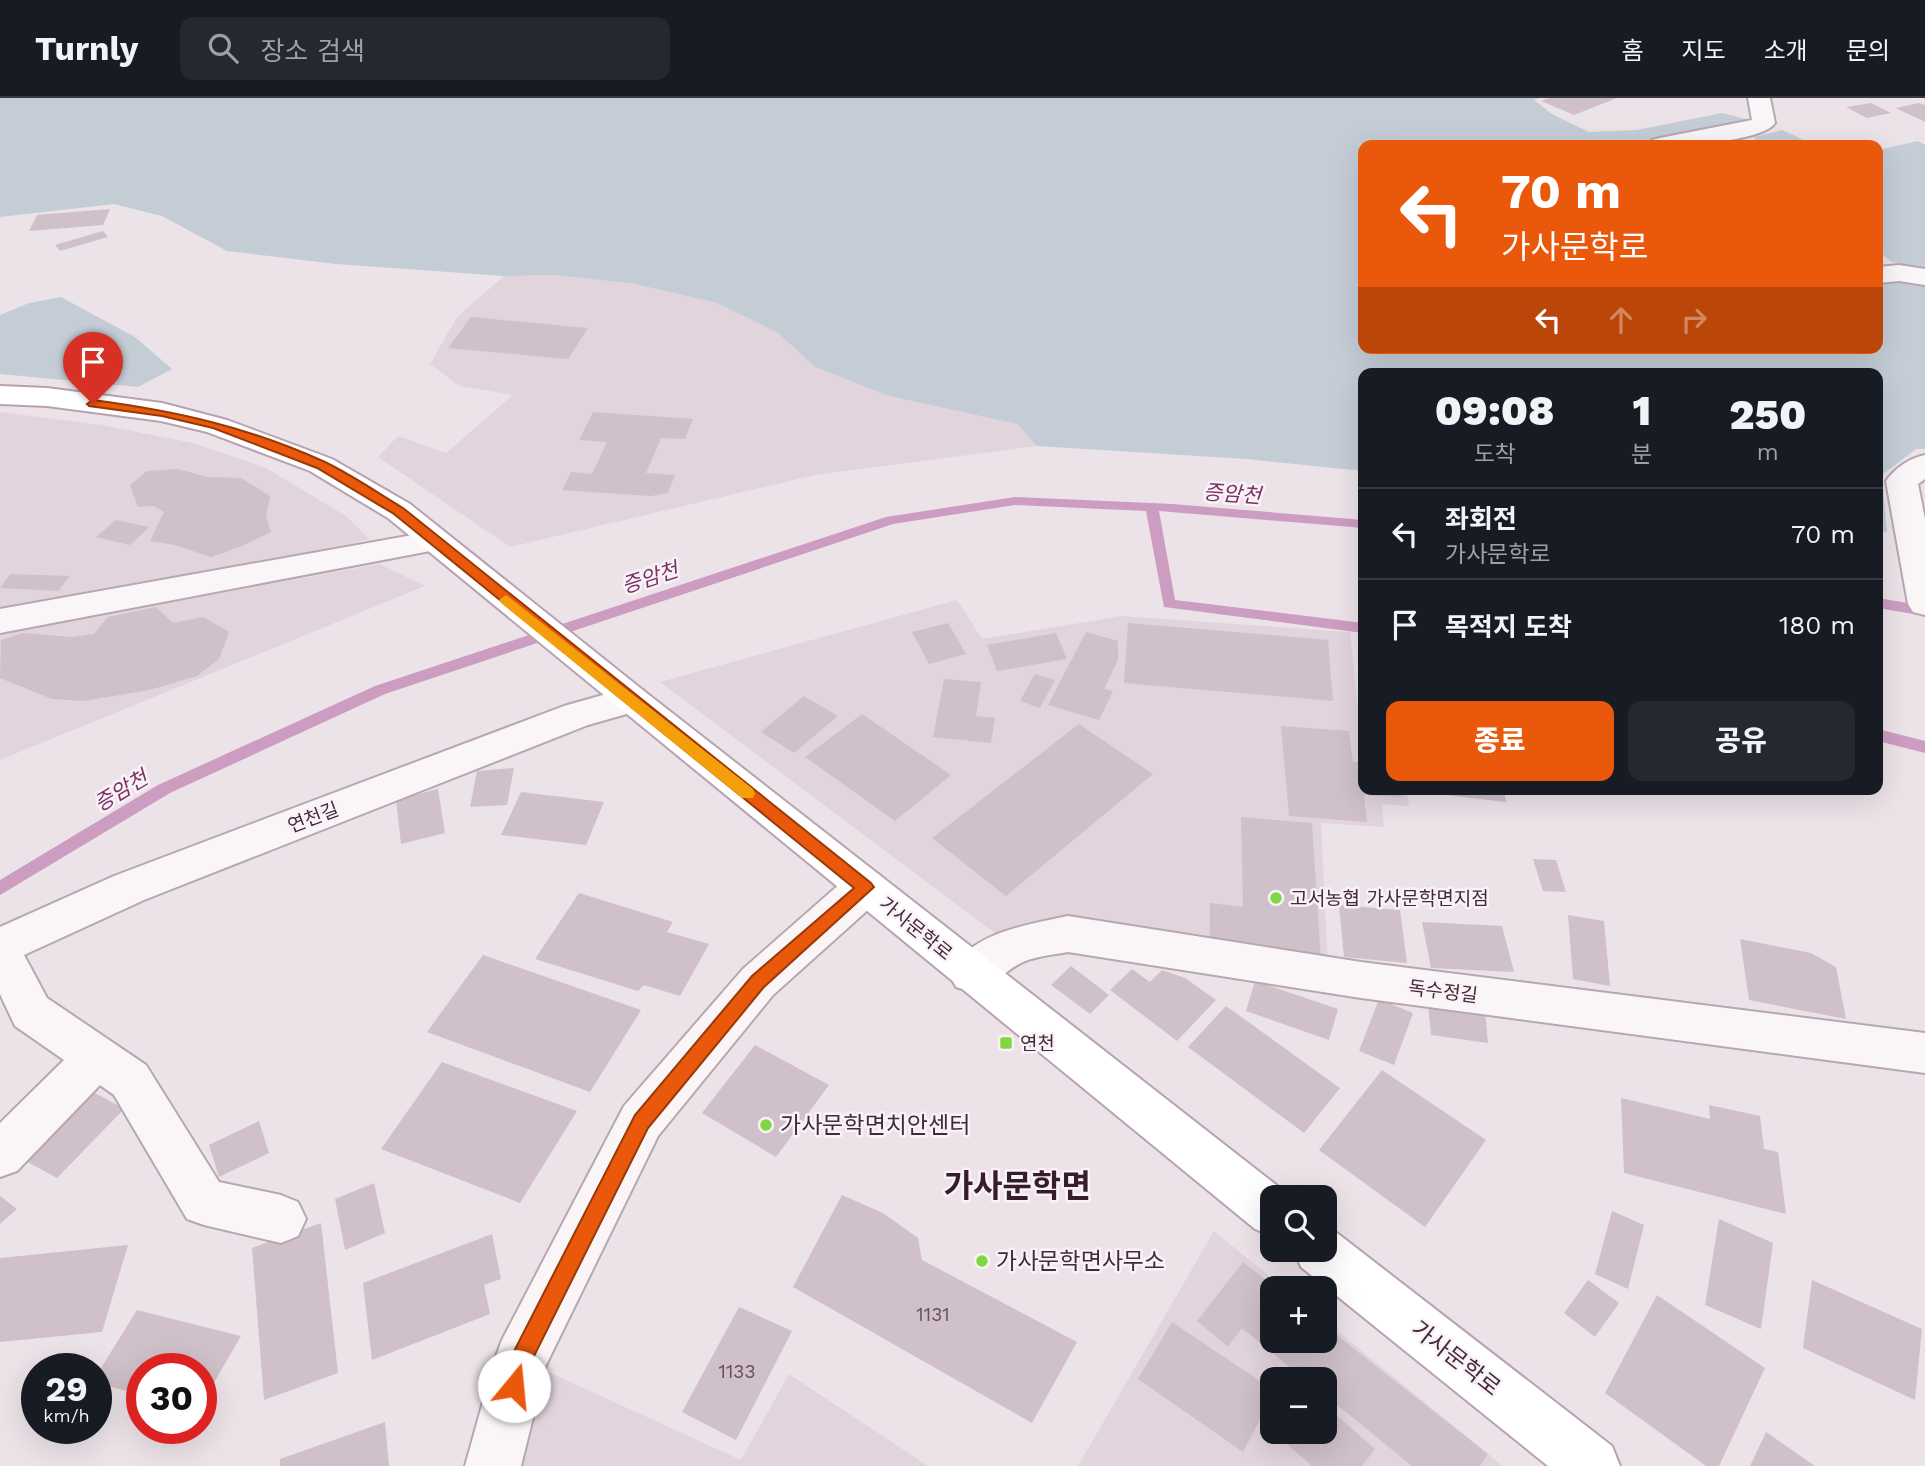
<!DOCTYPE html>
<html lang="ko">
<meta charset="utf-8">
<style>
body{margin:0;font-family:"Work Sans","Noto Sans KR",sans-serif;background:#242831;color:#f1f3f6;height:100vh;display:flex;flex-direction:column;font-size:26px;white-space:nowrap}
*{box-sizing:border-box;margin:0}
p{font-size:23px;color:#9ea1a6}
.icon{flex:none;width:38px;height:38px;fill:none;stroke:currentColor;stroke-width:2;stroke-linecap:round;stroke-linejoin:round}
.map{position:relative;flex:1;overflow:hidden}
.details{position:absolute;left:1358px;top:270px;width:525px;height:427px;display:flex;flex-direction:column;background:#171b24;border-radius:14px;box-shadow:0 7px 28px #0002}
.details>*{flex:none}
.top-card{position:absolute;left:1358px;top:42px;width:525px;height:214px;border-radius:14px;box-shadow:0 7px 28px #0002;background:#ea580c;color:#fff;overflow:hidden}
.controls{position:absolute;left:1260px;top:1087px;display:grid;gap:14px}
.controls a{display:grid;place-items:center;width:77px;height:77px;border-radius:14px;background:#171b24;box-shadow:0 7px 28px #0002;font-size:35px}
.speed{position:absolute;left:21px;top:1255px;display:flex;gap:14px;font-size:35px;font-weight:700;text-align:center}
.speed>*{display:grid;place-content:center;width:91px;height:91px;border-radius:50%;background:#171b24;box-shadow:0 7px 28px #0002;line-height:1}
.speed small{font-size:18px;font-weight:400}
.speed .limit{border:10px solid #d22;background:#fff;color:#111}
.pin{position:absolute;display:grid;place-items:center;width:60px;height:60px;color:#fff;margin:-72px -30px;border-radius:50% 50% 50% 0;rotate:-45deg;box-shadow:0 0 7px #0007}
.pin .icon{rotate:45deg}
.me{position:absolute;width:77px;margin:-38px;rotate:17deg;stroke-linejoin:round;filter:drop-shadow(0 0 5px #0008)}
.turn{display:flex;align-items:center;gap:24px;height:147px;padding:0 28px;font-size:32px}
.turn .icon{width:91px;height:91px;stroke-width:2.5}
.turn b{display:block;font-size:49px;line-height:60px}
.lanes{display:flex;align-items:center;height:66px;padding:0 28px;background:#0003;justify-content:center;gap:35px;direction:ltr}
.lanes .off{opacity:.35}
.eta{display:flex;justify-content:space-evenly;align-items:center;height:119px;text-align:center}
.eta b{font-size:42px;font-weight:800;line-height:49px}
.primary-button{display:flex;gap:14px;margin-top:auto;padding:14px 28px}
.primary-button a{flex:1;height:80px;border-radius:14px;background:#ea580c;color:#fff;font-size:28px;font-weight:800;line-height:80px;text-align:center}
.primary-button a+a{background:#242831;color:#f1f3f6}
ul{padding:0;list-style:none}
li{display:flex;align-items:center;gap:21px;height:91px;padding:0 28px;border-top:2px solid #363941}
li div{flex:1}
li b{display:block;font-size:26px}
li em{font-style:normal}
header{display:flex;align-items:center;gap:42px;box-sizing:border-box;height:98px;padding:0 35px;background:#171b24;border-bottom:2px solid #363941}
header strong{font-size:33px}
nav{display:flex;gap:38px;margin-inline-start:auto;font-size:24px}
.search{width:490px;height:63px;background:#242831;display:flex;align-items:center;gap:18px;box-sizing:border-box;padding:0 24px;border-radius:14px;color:#9ea1a6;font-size:26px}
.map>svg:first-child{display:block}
.built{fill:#e1d4dd;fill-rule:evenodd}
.green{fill:#c4cdd6}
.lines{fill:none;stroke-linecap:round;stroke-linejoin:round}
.stream{fill:#cd9cc1;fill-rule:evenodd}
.building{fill:#cfc0c9}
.minor-casing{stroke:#b7a7b1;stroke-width:4}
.major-casing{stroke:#b8a1b1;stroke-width:4}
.minor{fill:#faf6f8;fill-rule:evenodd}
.major{fill:#fff;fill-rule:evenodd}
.route{fill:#ea580c;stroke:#983908;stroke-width:2}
.slow{fill:#f59e0b}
.poi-dot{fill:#80d643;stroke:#f9f3f7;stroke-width:2.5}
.labels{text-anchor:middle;stroke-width:5;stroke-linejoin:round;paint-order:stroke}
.street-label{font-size:19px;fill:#45293b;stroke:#f9f3f7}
.poi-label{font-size:19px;fill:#45293b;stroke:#f9f3f7;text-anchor:start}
.near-number-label{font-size:19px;fill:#684f5e}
.water-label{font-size:21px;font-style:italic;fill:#7c3166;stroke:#f9f3f7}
.near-poi-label{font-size:23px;fill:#45293b;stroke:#f9f3f7;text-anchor:start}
.near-street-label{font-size:23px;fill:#45293b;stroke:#f9f3f7}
.near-district-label{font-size:32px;font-weight:bold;fill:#361c2c;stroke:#f9f3f7}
</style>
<header>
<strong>Turnly</strong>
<div class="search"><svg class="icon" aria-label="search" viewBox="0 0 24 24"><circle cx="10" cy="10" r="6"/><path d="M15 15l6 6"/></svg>장소 검색</div>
<nav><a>홈</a><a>지도</a><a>소개</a><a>문의</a></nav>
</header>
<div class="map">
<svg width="1925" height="1368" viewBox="0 0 1925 1368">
<rect width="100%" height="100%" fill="#ece3e9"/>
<path class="built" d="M555 177 635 186 717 205 778 235 815 269 889 298 1017 326 1037 348 815 377 510 449 378 359 398 338 446 355 513 297 459 288 430 266 457 219 504 178Z
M0 314 102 327 193 345 266 370 346 418 369 441 297 458 0 514Z
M380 466 425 488 0 662V535Z
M957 502 982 541 1122 518 1350 534 1363 659V691H1407L1409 708 1382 706 1384 729 1321 725 1328 872 999 838 660 584Z
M1214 1133 1284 1190H1272V1242H1325V1223L1503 1368H1078ZM1272 1281H1325V1334H1272Z
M533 1267 741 1362 789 1276 928 1368H506Z"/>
<path class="green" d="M0 0H1539L1534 2 1552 16 1589 34 1637 32 1722 15 1750 22 1650 42 1640 47H1363V250H1878V186L1906 183 1925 186V351H1916L1882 377 1887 434H1878V275H1363V373L1246 361 1037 348 1017 326 889 298 815 269 778 235 717 205 635 186 555 177 504 178 336 166 227 153 162 118 114 106 0 119Z
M1782 32 1815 47H1759L1754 39Z
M1918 43 1925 47V170L1892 164 1878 154V52Z
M61 199 135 239 172 271 138 289 0 276V217L29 205Z"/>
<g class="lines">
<path class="stream" d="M1015 399 1173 406 1363 422V430L1159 413 1175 502 1363 525V535L1164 509 1146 413 1015 407 893 426 385 596 170 695 0 797V782L158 687 375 588 886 419Z
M1878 500 1925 508V518L1878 510Z
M1878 631 1925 643V655L1878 643Z"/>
</g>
<path class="building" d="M1549 0H1617L1574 17 1541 3Z
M1871 5 1891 15 1867 20 1846 9Z
M1919 5 1925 7V24L1896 10Z
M110 111 103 127 29 133 37 117Z
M103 133 108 139 60 153 55 147Z
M471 219 588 230 568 261 448 250Z
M593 314 693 321 685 341 661 340 646 375 675 377 668 395 651 398 562 392 571 374 592 376 607 344 579 342Z
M178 371 207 379 241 380 270 398 266 418 271 434 242 448 211 459 175 447 150 443 164 414 154 408 138 409 130 387 147 373Z
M116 422 149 429 130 447 96 439Z
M10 476 70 478 58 493 0 490Z
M156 509 173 525 203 519 229 534 219 561 197 578 150 592 84 603 52 601 0 580 1 542 23 535 72 539 94 536 108 519Z
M948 525 966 556 929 566 912 534Z
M1128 525 1328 542 1333 603 1124 585Z
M1086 534 1118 543V562L1104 591 1113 593 1099 622 1048 607Z
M1056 535 1067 561 997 573 987 547Z
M1035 576 1055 582 1040 610 1020 603Z
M944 581 981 584 976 618 995 620 991 645 933 639Z
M804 598 838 618 794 655 761 634Z
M862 616 951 677 895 723 805 659Z
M1079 626 1153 676 1006 798 932 740Z
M1281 628 1349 633 1353 664H1363V691H1400L1401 699 1364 697 1367 724 1289 718Z
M514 670 507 707 470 709 477 673Z
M438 691 445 735 401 746 396 702Z
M1411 691H1504L1506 704 1411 693Z
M521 694 604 704 586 747 501 737Z
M1241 719 1312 725 1321 864 1210 853V805L1243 809Z
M1533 761 1556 762 1566 794 1543 793Z
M579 795 673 824 667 834 709 846 680 898 644 887 638 893 535 861Z
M1339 807 1400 812 1407 865 1344 859Z
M1568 817 1604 823 1610 888 1573 881Z
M1422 824 1502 828 1514 874 1431 870Z
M1740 841 1811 855 1836 869 1846 921 1749 902Z
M483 857 641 912 590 994 427 934Z
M1071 868 1109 897 1090 916 1051 887Z
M1132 871 1150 884 1162 872 1185 880 1216 902 1177 943 1110 892Z
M1255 883 1338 911 1329 942 1246 913Z
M1379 901 1413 915 1394 967 1359 953Z
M1428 906 1485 913 1488 945 1431 937Z
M1226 908 1340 990 1304 1035 1188 949Z
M755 947 829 987 776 1059 702 1015Z
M442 964 577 1013 520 1105 381 1051Z
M1382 972 1486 1042 1425 1129 1319 1052Z
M88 991 124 1011 57 1080 20 1060Z
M1621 1000 1710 1021 1709 1007 1760 1018 1764 1051 1778 1054 1786 1116 1624 1075Z
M259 1023 269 1055 219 1079 209 1047Z
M374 1085 385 1135 345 1152 335 1101Z
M842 1097 883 1115 918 1140 922 1162 1077 1244 1032 1325 793 1189Z
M0 1098 17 1111 0 1126Z
M1612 1113 1644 1127 1628 1191 1595 1176Z
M1719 1121 1773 1145 1761 1231 1705 1207Z
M321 1125 338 1275 264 1302 252 1150Z
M492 1136 501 1181 484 1187 490 1216 372 1262 363 1185Z
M128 1147 102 1234 0 1244V1160Z
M1243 1164 1276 1190H1272V1242H1325V1228L1488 1356 1480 1368H1412L1325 1297V1281H1304L1242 1230 1228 1249 1197 1223Z
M1588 1182 1619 1205 1595 1239 1564 1215Z
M1812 1182 1922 1231 1915 1302 1803 1250Z
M1657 1197 1765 1270 1719 1368H1706L1605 1295Z
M739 1209 792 1233 736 1342 682 1314Z
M137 1212 241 1238 201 1307V1270H142V1297L96 1285V1278Z
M1172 1224 1272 1291V1299L1243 1354 1138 1281Z
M1325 1307 1375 1351 1362 1368H1312L1288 1347 1298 1334H1325Z
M385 1324 389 1368H280V1361Z
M1766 1334 1815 1368H1750Z"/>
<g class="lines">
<g class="minor-casing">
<path id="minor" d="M1748 0H1770L1775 25C1761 45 1673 48 1649 47L1652 42 1660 40 1752 22Z
M1899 167 1925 171V187L1899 183 1878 185V169Z
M1925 357V381L1918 386 1925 421V517L1913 514 1908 506 1886 383C1895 370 1910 360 1925 357Z
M435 433 446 436 451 443 446 450 0 535V511Z
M631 589 644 593 649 602 644 611 588 627 144 802 24 857 47 900 146 967 219 1084 281 1097 298 1104 306 1121 298 1138 281 1145 204 1127 187 1121 114 997 100 987 17 1073 0 1079V1025L64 962 15 928 0 896V829L114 778 564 608Z
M865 772 880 777 886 789 880 801 773 897 658 1038 546 1267 521 1368H465L495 1261 502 1242 624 1008 743 871 850 777Z
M1068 818 1361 864 1925 935V975L1361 900 1068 854C1053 857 1033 858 1019 866 994 880 987 900 956 889L949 876C970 834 1027 827 1068 818Z"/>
</g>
<g class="major-casing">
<path id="major" d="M0 288 47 290 162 305 227 322 332 361 410 406 644 593 1289 1097 1272 1099V1138L1255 1131 388 420 310 373 207 334 161 323 47 308 0 306Z
M1325 1130 1337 1135 1612 1348 1620 1368H1548L1301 1169 1294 1152H1325Z"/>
</g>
<use href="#minor" class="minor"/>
<use href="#major" class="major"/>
</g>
<path class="route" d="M93 302C176 313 248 329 325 364 352 377 378 395 403 410L871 785 874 789 764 889 648 1030 531 1264 522 1296 514 1299 506 1296 503 1288 510 1261 635 1017 752 878 854 790 394 416 317 370 213 330 162 318 89 308 87 306Z"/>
<path class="slow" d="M506 497 753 691 755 696 753 700H742L501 505 499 502Z"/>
<g class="poi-dot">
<circle cx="1276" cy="800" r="7"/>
<rect x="999" y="938" width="14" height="14" rx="3.5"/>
<circle cx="766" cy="1027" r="7"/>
<circle cx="982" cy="1163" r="7"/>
</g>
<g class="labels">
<g class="street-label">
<text transform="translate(313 719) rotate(-21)" y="7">연천길</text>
<text transform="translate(916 830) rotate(39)" y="7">가사문학로</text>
<text transform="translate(1443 893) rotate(7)" y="7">독수정길</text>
</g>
<g class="poi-label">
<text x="1290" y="807">고서농협 가사문학면지점</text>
<text x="1020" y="952">연천</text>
</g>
<g class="near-number-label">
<text x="933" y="1223">1131</text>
<text x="737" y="1280">1133</text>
</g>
<g class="water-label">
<text transform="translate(1232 396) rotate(4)" y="7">증암천</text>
<text transform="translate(650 480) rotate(-18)" y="7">증암천</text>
<text transform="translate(121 693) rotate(-31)" y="7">증암천</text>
</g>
<g class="near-poi-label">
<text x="780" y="1035">가사문학면치안센터</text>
<text x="996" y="1171">가사문학면사무소</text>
</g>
<g class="near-street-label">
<text transform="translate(1456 1260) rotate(38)" y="8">가사문학로</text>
</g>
<g class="near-district-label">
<text x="1017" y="1099">가사문학면</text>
</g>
</g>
</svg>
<div class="controls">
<a><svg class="icon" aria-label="search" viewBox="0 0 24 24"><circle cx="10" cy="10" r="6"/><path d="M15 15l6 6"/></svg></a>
<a>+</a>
<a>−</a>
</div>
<div class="speed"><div>29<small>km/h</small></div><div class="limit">30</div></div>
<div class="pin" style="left:93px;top:306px;background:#d93025"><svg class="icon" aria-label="arrive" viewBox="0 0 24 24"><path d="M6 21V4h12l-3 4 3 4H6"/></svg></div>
<svg class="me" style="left:514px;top:1288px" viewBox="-20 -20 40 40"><circle r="19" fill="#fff"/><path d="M0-13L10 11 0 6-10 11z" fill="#ea580c"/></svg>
<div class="top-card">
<div class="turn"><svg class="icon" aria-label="left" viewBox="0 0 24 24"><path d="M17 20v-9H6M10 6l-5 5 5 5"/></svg><div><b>70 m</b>가사문학로</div></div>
<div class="lanes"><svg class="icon" aria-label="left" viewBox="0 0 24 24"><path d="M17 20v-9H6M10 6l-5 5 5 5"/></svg><svg class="icon off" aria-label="ahead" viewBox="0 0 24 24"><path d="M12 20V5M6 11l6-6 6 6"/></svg><svg class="icon off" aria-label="right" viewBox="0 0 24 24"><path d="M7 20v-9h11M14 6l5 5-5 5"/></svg></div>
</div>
<section class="details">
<div class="eta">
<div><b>09:08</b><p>도착</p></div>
<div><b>1</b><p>분</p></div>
<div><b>250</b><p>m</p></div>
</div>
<ul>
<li><svg class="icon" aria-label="left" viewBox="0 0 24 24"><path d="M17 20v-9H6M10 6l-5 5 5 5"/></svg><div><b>좌회전</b><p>가사문학로</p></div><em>70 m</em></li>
<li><svg class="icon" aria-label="arrive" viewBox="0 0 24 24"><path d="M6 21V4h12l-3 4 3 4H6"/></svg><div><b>목적지 도착</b></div><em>180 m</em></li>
</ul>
<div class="primary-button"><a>종료</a><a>공유</a></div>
</section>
</div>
